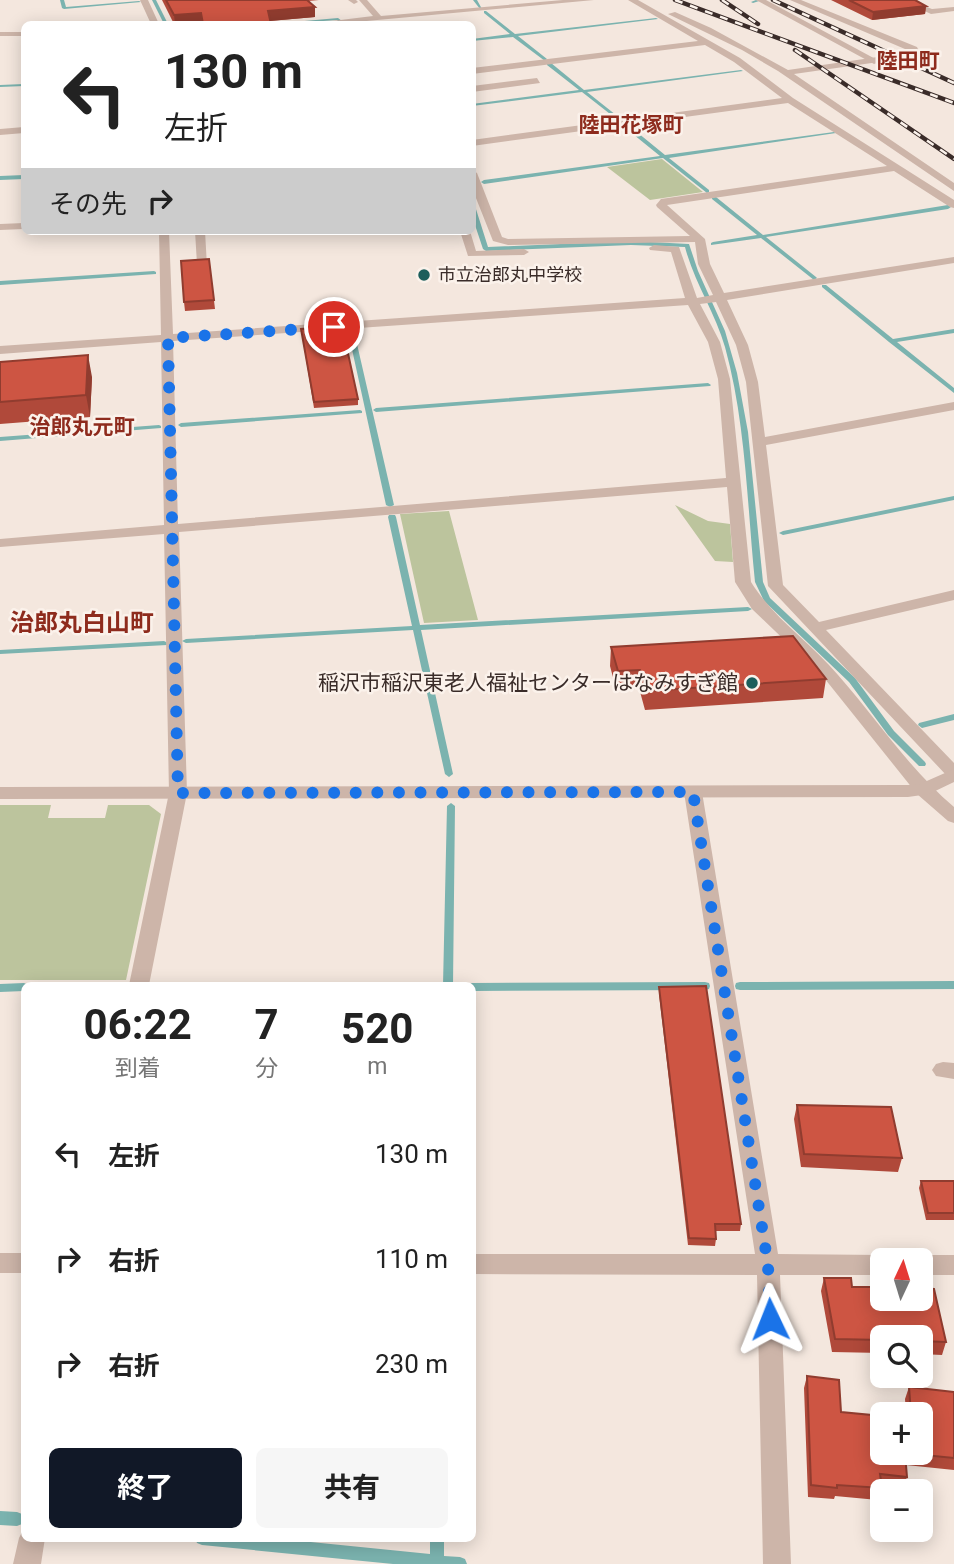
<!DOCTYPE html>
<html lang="ja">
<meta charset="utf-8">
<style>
body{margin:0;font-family:Roboto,"Noto Sans JP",sans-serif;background:#f6f6f6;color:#222;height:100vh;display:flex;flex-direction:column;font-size:26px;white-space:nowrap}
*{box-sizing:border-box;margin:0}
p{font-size:23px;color:#767676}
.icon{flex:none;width:38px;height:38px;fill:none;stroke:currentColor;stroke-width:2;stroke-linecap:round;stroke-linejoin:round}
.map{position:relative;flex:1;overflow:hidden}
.side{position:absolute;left:21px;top:982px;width:455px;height:560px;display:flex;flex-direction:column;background:#fff;border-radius:10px;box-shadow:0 4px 18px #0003}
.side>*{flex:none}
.banner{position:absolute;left:21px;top:21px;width:455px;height:214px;border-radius:10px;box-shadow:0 4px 18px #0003;background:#fff;color:#222;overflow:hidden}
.needle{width:46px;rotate:4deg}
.buttons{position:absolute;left:870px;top:1248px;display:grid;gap:14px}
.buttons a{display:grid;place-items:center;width:63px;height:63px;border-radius:10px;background:#fff;box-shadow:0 4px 18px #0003;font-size:35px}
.pin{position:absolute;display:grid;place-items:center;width:60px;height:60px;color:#fff;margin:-30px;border:4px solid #fff;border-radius:50%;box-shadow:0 2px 7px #0007}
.me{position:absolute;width:77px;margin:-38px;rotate:358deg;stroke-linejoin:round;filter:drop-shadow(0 0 5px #0008)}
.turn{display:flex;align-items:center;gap:24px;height:147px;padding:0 28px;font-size:32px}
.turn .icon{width:91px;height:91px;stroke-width:2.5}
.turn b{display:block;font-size:49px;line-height:60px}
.then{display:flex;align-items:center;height:66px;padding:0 28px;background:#0003;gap:14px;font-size:26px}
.eta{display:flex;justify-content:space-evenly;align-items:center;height:119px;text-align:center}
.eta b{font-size:42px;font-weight:700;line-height:49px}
.button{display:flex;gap:14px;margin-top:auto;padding:14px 28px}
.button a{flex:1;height:80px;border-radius:10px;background:#111827;color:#fff;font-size:28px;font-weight:700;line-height:80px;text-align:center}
.button a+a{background:#f6f6f6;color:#222}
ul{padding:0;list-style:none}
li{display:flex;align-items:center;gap:21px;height:105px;padding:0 28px}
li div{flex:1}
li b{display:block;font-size:26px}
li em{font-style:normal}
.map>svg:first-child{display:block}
.green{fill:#bcc49d}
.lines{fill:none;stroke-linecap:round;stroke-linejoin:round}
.stream{fill:#7bb3af;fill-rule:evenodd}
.service{fill:#cdb5a9;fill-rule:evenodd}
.minor{fill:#cdb5a9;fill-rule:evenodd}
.tertiary{fill:#cdb5a9;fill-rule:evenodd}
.rail-casing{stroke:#3a2c29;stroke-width:4.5}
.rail{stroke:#fbf2eb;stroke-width:2.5;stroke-dasharray:8;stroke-linecap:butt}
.wall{fill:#b0493a}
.shaded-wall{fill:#903c2f}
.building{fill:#cd5543;stroke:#903c2f;stroke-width:2}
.route{stroke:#1a73e8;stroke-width:12;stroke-dasharray:0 21.6}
.poi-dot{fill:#1c5e5b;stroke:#fbf2eb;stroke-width:2.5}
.labels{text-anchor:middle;stroke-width:5;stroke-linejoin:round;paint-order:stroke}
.far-poi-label{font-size:18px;fill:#3a2c29;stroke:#fbf2eb;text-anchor:start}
.far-quarter-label{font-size:21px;font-weight:bold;fill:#8e2b1d;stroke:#fbf2eb}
.poi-label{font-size:21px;fill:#3a2c29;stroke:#fbf2eb;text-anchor:end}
.quarter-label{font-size:24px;font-weight:bold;fill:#8e2b1d;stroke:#fbf2eb}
</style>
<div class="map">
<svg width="954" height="1564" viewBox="0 0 954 1564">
<rect width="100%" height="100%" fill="#f4e7de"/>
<path class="green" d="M662 159 703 192 650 200 607 167Z
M675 505 708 521 730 524 733 562 715 561Z
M449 511 478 620 424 623 400 514Z
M0 805H51L48 818H105L108 805H149L161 814 126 980H0Z"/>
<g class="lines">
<path class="stream" d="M60 0H64L66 7 139 1 141 2 64 9 62 8Z
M152 0H156L168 24H164Z
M473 0H477L482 9H480Z
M756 0 759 1 753 3 751 2Z
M484 11H486L515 34 656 18 658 19 518 36 547 59 545 61 513 37 472 41V39L510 34 484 13Z
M338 18 346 24H342L337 20 282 24H271Z
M547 63H551L584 90 741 70 743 71 587 92 621 119V120L619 121 582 92 472 106V104L579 90 547 65Z
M24 84V86L0 87V85Z
M623 124H627L665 155 834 132 836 133 669 158 709 190V192L707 193 663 158 484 184 481 182 484 180 660 156 623 126Z
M24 175V179L0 180V176Z
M712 197H716L763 235 948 205 951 207 948 209 766 237 816 277 817 278 814 280 761 238 711 245V243L713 242 757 235 712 199Z
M472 205 475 206 488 247 631 241 689 244 698 271 725 331 737 373 748 432 763 582 770 598 855 678 894 731 925 762 926 764 925 766H919L888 735 849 682 764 601 755 582C747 504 746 423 725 347 715 312 694 282 685 247L631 245 486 251 483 249 472 216Z
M154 271 156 272V274L0 285V281Z
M822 285H826L893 339 954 329V333L897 342 954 388V393L889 342 822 287Z
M351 329 354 331 394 505 390 507 386 505 348 331Z
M708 383 711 385 710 386 376 412 373 410 376 408Z
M360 410 362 411V413L181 427 178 425 181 423Z
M159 425 161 426V428L0 441V437Z
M954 496V500L783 535 779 533 783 531Z
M389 515H395L396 517 420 625 748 607 752 609 748 611 421 630 453 774 449 777 445 774 413 630 186 643 182 641 186 639 412 626 388 517Z
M164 641 168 643 167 645 0 654V650Z
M954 714V720L922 728 918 725 919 723Z
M451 803 455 806 453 985H443L447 806Z
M954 981V989L740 990 736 989 735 986 736 983 740 982Z
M705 982 709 983 710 986 709 989 705 990 472 991V985H468L472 983Z
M24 983 28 985H24V991L0 992V984Z
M0 1511 17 1512 22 1514 24 1519 22 1524 17 1526 0 1525Z
M195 1538H271L430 1554V1538H444V1556L460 1557 465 1559 467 1564H393L202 1545 197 1543Z"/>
<path class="service" d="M348 0H356L358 2 354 4Z
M756 0H766L881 62 874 64Z
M914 2 932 9 954 7V11L931 14 914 6Z
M195 231H205L207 266 197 264Z
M943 1062 954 1063V1079L936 1076 932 1070 936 1064Z"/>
<path class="minor" d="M140 0H148L159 24H151Z
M359 0H367L381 16 563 0H594L334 24H308L373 16Z
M628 0H638L740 58 793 98 954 200V208L950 207 894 171 667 205 705 239 710 264 724 293 954 257V263L727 300 748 345 758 382 765 437 954 402V410L766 445 783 585 819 622 954 590V600L826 630 954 763V779L948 777 768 586 746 382 736 345 716 302 700 304 720 342 730 379 751 582C774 619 810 642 838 675 877 719 909 769 954 807V823L948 821 917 794 825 679 752 609 735 582 727 487 179 532 187 793 149 985H129L169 793 164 534 0 547V539L164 525 161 342 0 354V346L161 335 159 231H169L173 334 685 298 671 252 650 250 649 248 654 245 679 247 697 298 713 295 698 264 695 242 508 245 493 241 472 188V170L477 173 502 237 508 239 690 236 657 207 656 205 661 199 887 166 788 103 472 146V140L782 98 734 62 705 45 472 74V68L698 41ZM688 305 708 342 718 379 726 478 178 524 173 341Z
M790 0H801L917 47 921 56 794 74 954 183V191L778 71 742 50 668 14 675 12 711 28 788 70 912 52Z
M0 32H24V36H0Z
M537 78 540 83 472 92V86Z
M24 127V133L0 135V129Z
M24 223V229L0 230V224Z
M460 231H470L476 251 524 249 529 252 524 255 468 256Z
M693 786 702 792 778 1254 882 1255 891 1260H882V1275H780L791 1564H763L757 1275 472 1274V1254H755L684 792Z
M0 1253H24V1273H0Z
M920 1255H954V1275H920V1260H911Z
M24 1528V1538H45L41 1564H13L19 1538Z"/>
<path class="tertiary" d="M954 769V782L929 794 908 797 0 799V787L908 785 920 784Z"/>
<g class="rail-casing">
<path id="rail" d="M675 0 954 103
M722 0 758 24
M773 0 954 83
M795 50 954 159"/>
</g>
<use href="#rail" class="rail"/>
</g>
<path class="wall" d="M162 0H319L308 1 315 17 270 21 184 24H174Z
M831 0H915L926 6 925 14 872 20Z
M209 259 215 309 185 311 184 302Z
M301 329 358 399V405L314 408Z
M0 362 92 377 90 417 0 424Z
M611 647 826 679 823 698 645 710 639 688 616 689 610 666Z
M659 987 741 1224 740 1231H716V1239L715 1246 688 1245 659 994Z
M797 1105 902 1158 898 1172 801 1167 794 1119Z
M921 1181H954V1220H926L919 1188Z
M824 1278 852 1287 946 1342 942 1355 920 1354V1337H882V1353L832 1352 821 1291Z
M807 1376 841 1412 882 1452 920 1414H906L905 1399 909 1387 954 1392V1470L906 1465 907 1477 903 1489 881 1486 878 1500 835 1496 834 1499 808 1497 804 1388Z"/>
<path class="shaded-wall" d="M926 6 925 14 872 20 873 12Z
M315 7V17L269 21 268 11Z
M201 13 202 23 175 24 174 15Z
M88 355 92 377 90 417 86 395Z"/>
<path class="building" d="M166 0H307L315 7 268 11 271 24H203L201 13 174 15Z
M849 0H915L926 6 873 12Z
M209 259 214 300 184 302 181 261Z
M342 326 358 399 314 402 301 329Z
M88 355 86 395 0 402V362Z
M793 636 826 679 647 691 640 670 618 671 611 647Z
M706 986 741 1224H715L716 1239 689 1238 659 987Z
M797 1105 891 1107 902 1158 804 1154Z
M921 1181H954V1213H928Z
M824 1278H851L852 1287H882V1298H920V1288L934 1289 946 1342 920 1341V1337H882V1340L835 1339Z
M807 1376 839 1380 841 1412 882 1416V1452H920V1414H911L909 1387 954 1392V1458L905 1453 907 1477 880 1474 882 1488 837 1485V1488L811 1485Z"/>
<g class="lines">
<path class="route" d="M334 327 168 338 178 793 693 792 768 1265 770 1319"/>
</g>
<g class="poi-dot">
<circle cx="424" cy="275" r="7"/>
<circle cx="752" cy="683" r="7"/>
</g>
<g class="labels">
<g class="far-poi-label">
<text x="438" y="281">市立治郎丸中学校</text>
</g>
<g class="far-quarter-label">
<text x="908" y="68">陸田町</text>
<text x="631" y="132">陸田花塚町</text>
<text x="82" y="434">治郎丸元町</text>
</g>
<g class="poi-label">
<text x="738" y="690">稲沢市稲沢東老人福祉センターはなみすぎ館</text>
</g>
<g class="quarter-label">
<text x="82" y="631">治郎丸白山町</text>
</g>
</g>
</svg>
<div class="buttons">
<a><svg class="needle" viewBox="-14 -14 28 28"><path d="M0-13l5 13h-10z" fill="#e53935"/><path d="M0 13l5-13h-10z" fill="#767676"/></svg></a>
<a><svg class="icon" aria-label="search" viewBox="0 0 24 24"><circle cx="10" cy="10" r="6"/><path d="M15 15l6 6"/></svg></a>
<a>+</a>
<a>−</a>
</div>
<div class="pin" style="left:334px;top:327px;background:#d93025"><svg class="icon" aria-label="arrive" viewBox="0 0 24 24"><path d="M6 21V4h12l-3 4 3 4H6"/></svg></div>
<svg class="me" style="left:770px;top:1319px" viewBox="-20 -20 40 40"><path d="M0-17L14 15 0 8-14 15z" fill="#1a73e8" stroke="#fff" stroke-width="4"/></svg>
<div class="banner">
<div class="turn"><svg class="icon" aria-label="left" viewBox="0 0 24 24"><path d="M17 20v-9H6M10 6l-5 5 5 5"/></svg><div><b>130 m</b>左折</div></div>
<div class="then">その先<svg class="icon" aria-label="right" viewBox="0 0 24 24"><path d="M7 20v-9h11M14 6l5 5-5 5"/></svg></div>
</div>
<section class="side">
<div class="eta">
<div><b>06:22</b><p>到着</p></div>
<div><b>7</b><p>分</p></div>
<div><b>520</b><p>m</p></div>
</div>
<ul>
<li><svg class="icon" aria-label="left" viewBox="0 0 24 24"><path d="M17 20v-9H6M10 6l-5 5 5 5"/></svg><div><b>左折</b></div><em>130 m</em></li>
<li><svg class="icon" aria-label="right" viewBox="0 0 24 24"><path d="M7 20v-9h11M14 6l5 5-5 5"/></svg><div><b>右折</b></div><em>110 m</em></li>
<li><svg class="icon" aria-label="right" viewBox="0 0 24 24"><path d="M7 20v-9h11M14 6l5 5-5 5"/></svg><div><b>右折</b></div><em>230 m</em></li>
</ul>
<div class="button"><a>終了</a><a>共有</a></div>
</section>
</div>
